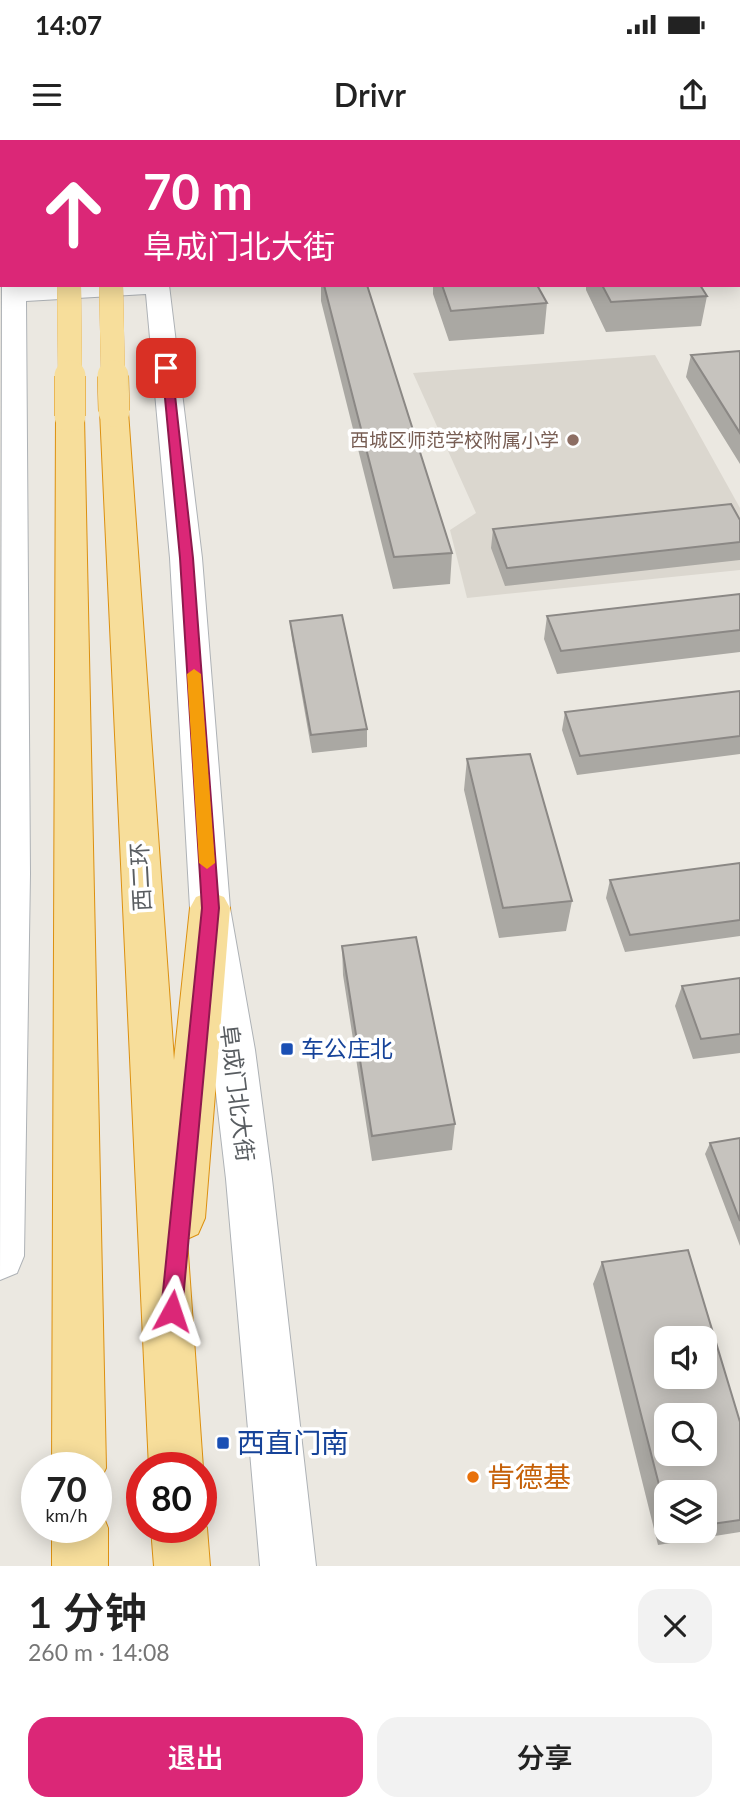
<!DOCTYPE html>
<html lang="zh">
<meta charset="utf-8">
<style>
body{margin:0;font-family:Lato,"Noto Sans SC",sans-serif;background:#f2f2f2;color:#222;height:100vh;display:flex;flex-direction:column;font-size:26px;white-space:nowrap}
*{box-sizing:border-box;margin:0}
p{font-size:23px;color:#767676}
.icon{flex:none;width:38px;height:38px;fill:none;stroke:currentColor;stroke-width:2;stroke-linecap:round;stroke-linejoin:round}
.map{position:relative;height:1426px;overflow:hidden}
.panel{display:flex;flex-direction:column;background:#fff;flex:1}
.panel>*{flex:none}
.hud{position:absolute;left:0px;top:0px;width:740px;height:147px;box-shadow:0 4px 18px #0003;background:#db2777;color:#fff;overflow:hidden}
.fabs{position:absolute;left:654px;top:1186px;display:grid;gap:14px}
.fabs a{display:grid;place-items:center;width:63px;height:63px;border-radius:14px;background:#fff;box-shadow:0 4px 18px #0003;font-size:35px}
.speed{position:absolute;left:21px;top:1312px;display:flex;gap:14px;font-size:35px;font-weight:700;text-align:center}
.speed>*{display:grid;place-content:center;width:91px;height:91px;border-radius:50%;background:#fff;box-shadow:0 4px 18px #0003;line-height:1}
.speed small{font-size:18px;font-weight:400}
.speed .limit{border:10px solid #d22;background:#fff;color:#111}
.pin{position:absolute;display:grid;place-items:center;width:60px;height:60px;color:#fff;margin:-30px;border-radius:14px;box-shadow:0 4px 10px #0006}
.me{position:absolute;width:77px;margin:-38px;rotate:5deg;stroke-linejoin:round;filter:drop-shadow(0 0 5px #0008)}
.turn{display:flex;align-items:center;gap:24px;height:147px;padding:0 28px;font-size:32px}
.turn .icon{width:91px;height:91px;stroke-width:2.5}
.turn b{display:block;font-size:49px;line-height:60px}
.round{display:grid;place-items:center;flex:none;width:74px;height:74px;border-radius:21px;background:#f2f2f2}
.summary{display:flex;align-items:center;justify-content:space-between;height:119px;padding:0 28px}
h1{font-size:42px;font-weight:600;line-height:52px}
.action{display:flex;gap:14px;margin-top:auto;padding:14px 28px}
.action a{flex:1;height:80px;border-radius:21px;background:#db2777;color:#fff;font-size:28px;font-weight:600;line-height:80px;text-align:center}
.action a+a{background:#f2f2f2;color:#222}
.status{display:flex;justify-content:space-between;align-items:center;height:49px;padding:0 35px;background:#fff;direction:ltr}
.status svg{height:19px;fill:currentColor}
header{display:flex;justify-content:space-between;align-items:center;height:91px;padding:0 28px;background:#fff;font-size:32px;font-weight:600}
.map>svg:first-child{display:block}
.education{fill:#dbd7cf}
.lines{fill:none;stroke-linecap:round;stroke-linejoin:round}
.service-casing{stroke:#aeb2b6;stroke-width:2}
.tertiary-casing{stroke:#aeb2b6;stroke-width:2}
.primary-casing{stroke:#e6b95f;stroke-width:2}
.trunk-casing{stroke:#dc9010;stroke-width:2}
.service{fill:#fff;fill-rule:evenodd}
.tertiary{fill:#fff;fill-rule:evenodd}
.primary{fill:#f9e7a8;fill-rule:evenodd}
.trunk{fill:#f7de9b;fill-rule:evenodd}
.trunk-bridge-far1-casing{stroke:#dc9010;stroke-width:24;stroke-linecap:butt}
.trunk-bridge-casing{stroke:#dc9010;stroke-width:32;stroke-linecap:butt}
.trunk-bridge-far1{stroke:#f7de9b;stroke-width:24}
.trunk-bridge{stroke:#f7de9b;stroke-width:31}
.wall{fill:#aaa8a3;fill-rule:evenodd}
.shaded-wall{fill:#8b8885}
.building{fill:#c6c3be;stroke:#8b8885;stroke-width:2;fill-rule:evenodd}
.route{fill:#db2777;stroke:#8e194d;stroke-width:2}
.slow{fill:#f59e0b}
.education-dot{fill:#8d6e63;stroke:#fff;stroke-width:2.5}
.transit-dot{fill:#1a4fb4;stroke:#fff;stroke-width:2.5}
.food-dot{fill:#e8710a;stroke:#fff;stroke-width:2.5}
.labels{text-anchor:middle;stroke-width:7;stroke-linejoin:round;paint-order:stroke}
.far-education-label{font-size:19px;fill:#785e54;stroke:#fff;text-anchor:end}
.street-label{font-size:23px;fill:#595d61;stroke:#fff}
.transit-label{font-size:23px;fill:#164399;stroke:#fff;text-anchor:start}
.near-transit-label{font-size:28px;fill:#164399;stroke:#fff;text-anchor:start}
.near-food-label{font-size:28px;fill:#c56008;stroke:#fff;text-anchor:start}
</style>
<div class="status"><b>14:07</b><svg viewBox="0 0 49 12"><path d="M0 12V9h3v3zM5 12V6h3v6zM10 12V3h3v9zM15 12V0h3v12zM26 1h20v11H26zM47 4h2v5h-2z"/></svg></div>
<header><svg class="icon" aria-label="menu" viewBox="0 0 24 24"><path d="M4 6h16M4 12h16M4 18h16"/></svg>Drivr<svg class="icon" aria-label="share" viewBox="0 0 24 24"><path d="M12 15V3M7 8l5-5 5 5M5 13v7h14v-7"/></svg></header>
<div class="map">
<svg width="740" height="1426" viewBox="0 0 740 1426">
<rect width="100%" height="100%" fill="#ebe8e1"/>
<path class="education" d="M655 215 740 368V430L467 458 450 390 476 373 413 233Z"/>
<g class="lines">
<g class="service-casing">
<path id="service" d="M249 0H259V2H249Z"/>
</g>
<g class="tertiary-casing">
<path id="tertiary" d="M9 0H29V2H9Z
M133 0H153V2H133Z
M649 0H669L670 2H649Z
M738 111H740V126H738Z
M2 145H169L202 418 230 768 255 910 272 1039 316 1426H260L226 1039 211 910 190 768 170 418 146 154 26 161 30 734 24 1116 17 1133 0 1140Z"/>
</g>
<g class="primary-casing">
<path id="primary" d="M738 86H740V100H738Z
M0 129H2V143H0Z"/>
</g>
<g class="trunk-casing">
<path id="trunk" d="M58 0H78V2H58Z
M97 0H117V2H97Z
M114 263 124 265 128 271 174 920 190 768 196 757 210 752 224 757 230 768 205 1078 198 1094 187 1099 203 1328 201 1332V1328H149L100 271 104 265Z
M70 268 80 270 84 276 106 1328 96 1348V1328H52L56 276 60 270Z
M96 1367 100 1368 108 1388V1426H52V1388H96Z
M201 1375 207 1388 210 1426H154L151 1388H201Z"/>
</g>
<use href="#service" class="service"/>
<use href="#tertiary" class="tertiary"/>
<use href="#primary" class="primary"/>
<use href="#trunk" class="trunk"/>
<g class="trunk-bridge-far1-casing">
<path id="trunk-bridge-far1" d="M69 145 70 237
M111 145 113 237"/>
</g>
<g class="trunk-bridge-casing">
<path id="trunk-bridge" d="M70 236V276
M113 236 114 271"/>
</g>
<use href="#trunk-bridge-far1" class="trunk-bridge-far1"/>
<use href="#trunk-bridge" class="trunk-bridge"/>
</g>
<path class="wall" d="M298 0H383V2H299Z
M428 0H610L607 2H428Z
M321 145H367L452 413 450 444 393 449 321 161Z
M433 145H537L547 163 544 194 449 201 433 154Z
M586 145H700L707 156 701 186 606 192 586 150Z
M740 211V324L686 237 691 215Z
M740 380V420L505 446 491 408 493 389Z
M740 454V512L557 534 544 499 547 476Z
M290 481 367 589V607L312 613 292 499Z
M740 551V614L577 635 562 590 565 572Z
M467 619 572 761 566 791 499 798 464 650Z
M740 723V796L625 812 606 758 610 740Z
M342 806 455 984 452 1010 372 1021 343 835Z
M740 838V913L693 919 675 866 682 846Z
M740 998V1106L705 1014 710 1003Z
M602 1122 740 1282V1392L658 1405 593 1144ZM667 1353H705V1391H667Z"/>
<path class="shaded-wall" d="M586 0H610L607 2H586Z"/>
<path class="building" d="M302 0H349L315 2H303Z
M324 145H367L452 413 394 417Z
M442 145H537L547 163 451 171Z
M602 145H700L707 156 611 162Z
M740 211V293L691 215Z
M731 364 740 380V402L507 428 493 389Z
M740 454V490L561 511 547 476Z
M342 475 367 589 311 595 290 481Z
M740 551V596L580 616 565 572Z
M530 614 572 761 503 768 467 619Z
M740 723V780L630 795 610 740Z
M416 797 455 984 372 996 342 806Z
M740 838V894L701 899 682 846Z
M740 998V1081L710 1003Z
M688 1110 740 1282V1380L705 1385V1353H667V1376L602 1122ZM667 1199H705V1237H667ZM667 1276H705V1314H667Z"/>
<path class="route" d="M162 226 172 228 193 418 219 768 182 1171 179 1179 172 1182 164 1179 161 1171 202 768 180 418Z"/>
<path class="slow" d="M194 529 201 534 215 723 207 729 199 723 187 534Z"/>
<circle class="education-dot" cx="573" cy="300" r="7"/>
<g class="transit-dot">
<rect x="280" y="902" width="14" height="14" rx="3.5"/>
<rect x="216" y="1296" width="14" height="14" rx="3.5"/>
</g>
<circle class="food-dot" cx="473" cy="1337" r="7"/>
<g class="labels">
<g class="far-education-label">
<text x="559" y="307">西城区师范学校附属小学</text>
</g>
<g class="street-label">
<text transform="translate(141 737) rotate(-93)" y="8">西二环</text>
<text transform="translate(237 953) rotate(83)" y="8">阜成门北大街</text>
</g>
<g class="transit-label">
<text x="301" y="917">车公庄北</text>
</g>
<g class="near-transit-label">
<text x="237" y="1313">西直门南</text>
</g>
<g class="near-food-label">
<text x="487" y="1347">肯德基</text>
</g>
</g>
</svg>
<div class="fabs">
<a><svg class="icon" aria-label="sound" viewBox="0 0 24 24"><path d="M4 9h4l5-4v14l-5-4H4zM17 9q2 3 0 6"/></svg></a>
<a><svg class="icon" aria-label="search" viewBox="0 0 24 24"><circle cx="10" cy="10" r="6"/><path d="M15 15l6 6"/></svg></a>
<a><svg class="icon" aria-label="layers" viewBox="0 0 24 24"><path d="M12 4l9 5-9 5-9-5zM3 14l9 5 9-5"/></svg></a>
</div>
<div class="speed"><div>70<small>km/h</small></div><div class="limit">80</div></div>
<div class="pin" style="left:166px;top:228px;background:#d93025"><svg class="icon" aria-label="arrive" viewBox="0 0 24 24"><path d="M6 21V4h12l-3 4 3 4H6"/></svg></div>
<svg class="me" style="left:172px;top:1171px" viewBox="-20 -20 40 40"><path d="M0-17L14 15 0 8-14 15z" fill="#db2777" stroke="#fff" stroke-width="4"/></svg>
<div class="hud">
<div class="turn"><svg class="icon" aria-label="ahead" viewBox="0 0 24 24"><path d="M12 20V5M6 11l6-6 6 6"/></svg><div><b>70 m</b>阜成门北大街</div></div>
</div>
</div>
<section class="panel">
<div class="summary"><div><h1>1 分钟</h1><p>260 m · 14:08</p></div><a class="round"><svg class="icon" aria-label="close" viewBox="0 0 24 24"><path d="M6 6l12 12M18 6L6 18"/></svg></a></div>
<div class="action"><a>退出</a><a>分享</a></div>
</section>
